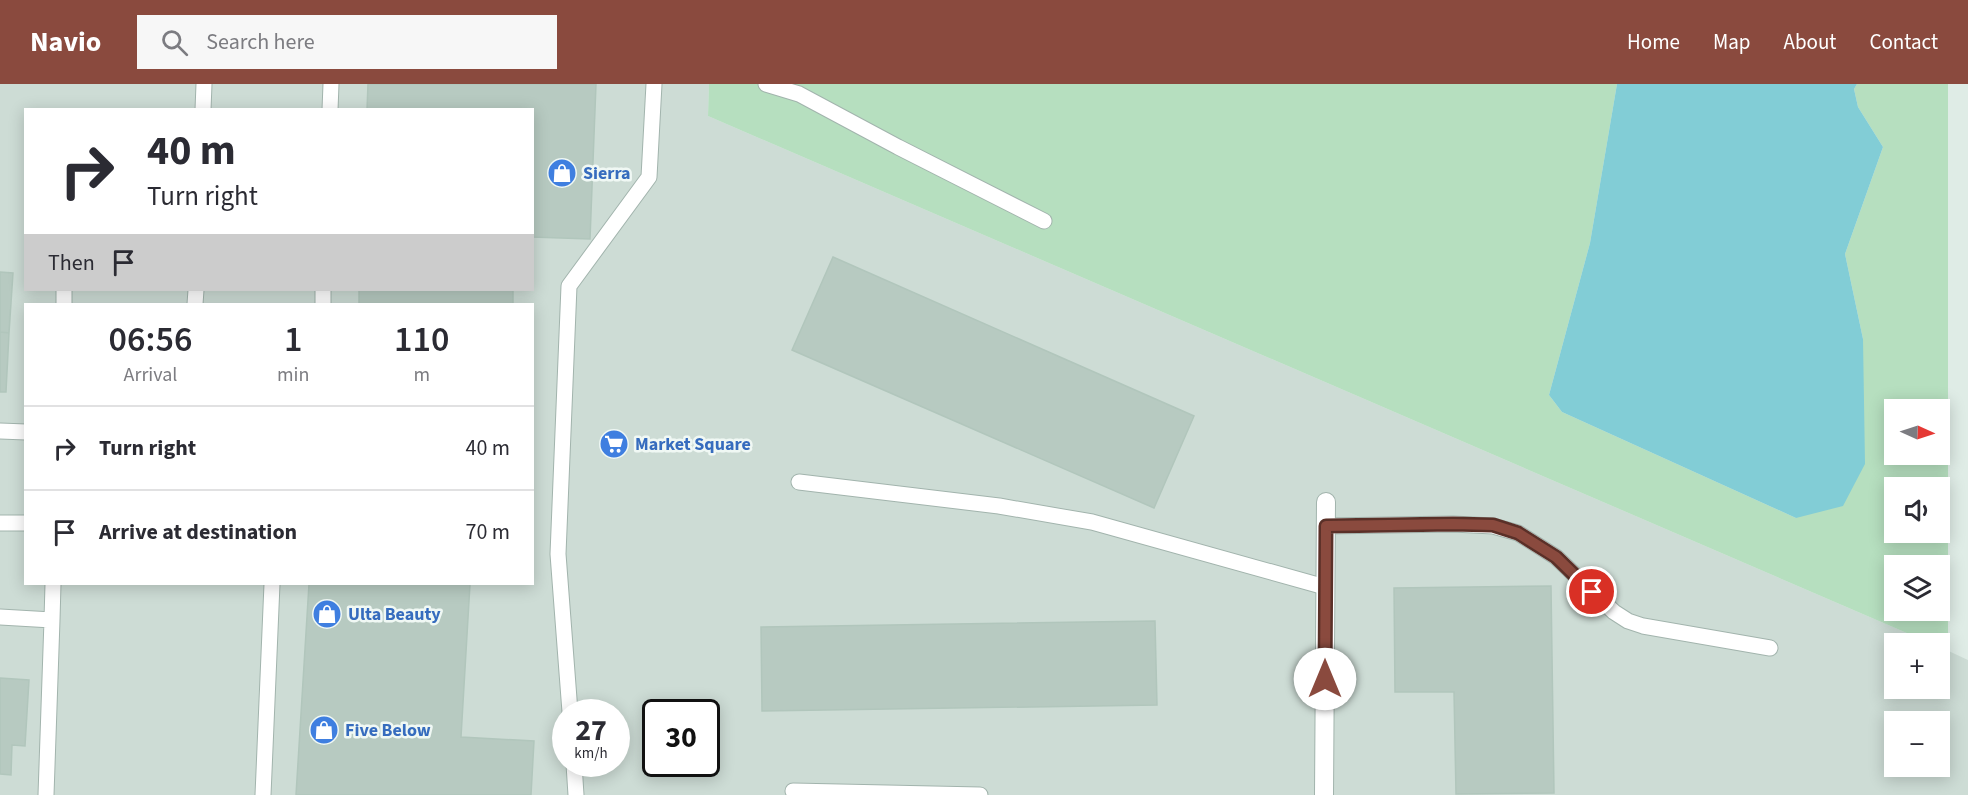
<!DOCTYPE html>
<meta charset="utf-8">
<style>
body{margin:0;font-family:"Source Sans 3",sans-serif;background:#f7f7f7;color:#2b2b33;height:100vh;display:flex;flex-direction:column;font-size:22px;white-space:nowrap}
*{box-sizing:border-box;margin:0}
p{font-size:20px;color:#7c7c81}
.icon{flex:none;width:33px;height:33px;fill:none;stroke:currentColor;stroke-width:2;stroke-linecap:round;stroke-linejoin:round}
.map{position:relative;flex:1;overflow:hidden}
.side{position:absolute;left:24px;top:219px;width:510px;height:282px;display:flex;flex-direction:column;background:#fff;border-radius:0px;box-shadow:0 3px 15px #0003}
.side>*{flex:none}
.top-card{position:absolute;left:24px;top:24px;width:510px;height:183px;border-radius:0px;box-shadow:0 3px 15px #0003;background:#fff;color:#2b2b33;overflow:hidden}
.needle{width:39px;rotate:93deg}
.controls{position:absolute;left:1884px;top:315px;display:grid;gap:12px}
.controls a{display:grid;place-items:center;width:66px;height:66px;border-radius:0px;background:#fff;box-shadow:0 3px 15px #0003;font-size:30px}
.speed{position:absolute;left:552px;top:615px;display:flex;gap:12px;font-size:30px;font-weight:700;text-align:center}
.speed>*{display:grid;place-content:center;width:78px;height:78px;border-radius:50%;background:#fff;box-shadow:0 3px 15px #0003;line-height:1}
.speed small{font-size:15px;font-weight:400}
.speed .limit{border:3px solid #111;border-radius:9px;background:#fff;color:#111}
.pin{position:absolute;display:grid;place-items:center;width:51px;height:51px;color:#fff;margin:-26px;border:3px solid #fff;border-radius:50%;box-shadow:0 2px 6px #0007}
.me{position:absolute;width:66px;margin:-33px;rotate:0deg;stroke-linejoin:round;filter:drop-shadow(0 0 4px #0008)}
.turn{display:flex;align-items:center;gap:21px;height:126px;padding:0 24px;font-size:27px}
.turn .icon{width:78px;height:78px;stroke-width:2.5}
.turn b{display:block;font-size:42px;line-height:51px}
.then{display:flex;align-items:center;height:57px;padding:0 24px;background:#0003;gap:12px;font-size:22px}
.eta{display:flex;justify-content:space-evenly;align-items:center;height:102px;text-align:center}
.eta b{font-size:36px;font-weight:600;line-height:42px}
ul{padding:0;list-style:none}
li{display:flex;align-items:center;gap:18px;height:84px;padding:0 24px;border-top:2px solid #e1e1e2}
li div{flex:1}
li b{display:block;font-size:22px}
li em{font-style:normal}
header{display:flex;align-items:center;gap:36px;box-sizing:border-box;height:84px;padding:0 30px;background:#8a4a3e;color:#fff}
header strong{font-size:28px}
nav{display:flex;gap:33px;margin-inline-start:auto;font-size:21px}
.search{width:420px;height:54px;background:#f7f7f7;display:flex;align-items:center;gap:15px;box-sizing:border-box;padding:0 21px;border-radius:0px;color:#7c7c81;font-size:22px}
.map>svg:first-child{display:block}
.built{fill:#cddcd5;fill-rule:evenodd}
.green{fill:#b6dfbf;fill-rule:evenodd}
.water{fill:#82cdd6}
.building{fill:#b7cac1;stroke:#b1c6bc;stroke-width:1.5}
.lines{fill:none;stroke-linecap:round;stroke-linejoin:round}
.lane-casing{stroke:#a2b4ad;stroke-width:17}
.street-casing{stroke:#a2b4ad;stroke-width:20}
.lane{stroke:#fff;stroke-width:15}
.street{stroke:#fff;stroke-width:18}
.route-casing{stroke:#5a3028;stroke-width:15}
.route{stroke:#8a4a3e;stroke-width:10}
.labels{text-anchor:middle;stroke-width:5;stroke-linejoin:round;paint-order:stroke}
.shop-label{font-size:18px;font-weight:bold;fill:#366cbe;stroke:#f0f8f4;text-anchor:start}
</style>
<header>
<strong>Navio</strong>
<div class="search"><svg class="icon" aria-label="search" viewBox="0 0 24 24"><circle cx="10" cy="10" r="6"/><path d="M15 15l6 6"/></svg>Search here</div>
<nav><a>Home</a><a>Map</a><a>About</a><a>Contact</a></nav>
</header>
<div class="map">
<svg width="1968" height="711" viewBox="0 0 1968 711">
<rect width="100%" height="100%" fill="#dfece6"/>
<path class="built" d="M0 0H709L708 32 1930 559 1894 560V604H1940V563L1968 576V711H0ZM26 26H532V206H26ZM26 220H532V500H26ZM566 628H616V680H566ZM656 628H706V680H656ZM1894 638H1940V682H1894Z"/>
<path class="green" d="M709 0H1617L1590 159 1549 311 1562 328 1796 434 1863 255 1845 170 1883 63 1858 23 1854 5 1857 0H1948V567L1940 563V560L1930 559 708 32ZM1894 326H1940V370H1894ZM1894 404H1940V448H1894ZM1894 482H1940V526H1894Z"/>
<path class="water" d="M1617 0H1857L1854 5 1858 23 1883 63 1845 170 1863 255 1865 380 1843 422 1796 434 1562 328 1549 311 1590 159Z"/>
<path class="building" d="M368 0H596L590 155 532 153V26H367Z
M833 173 1194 332 1154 424 792 266Z
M0 188 13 189 9 249 0 248Z
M359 206H513V220H359Z
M0 248 9 249 6 308H0Z
M309 500H470L461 653 534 657 531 711H296Z
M1551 502 1554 709 1456 710 1454 608H1395L1394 504Z
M1155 537 1157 621 762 627 761 543Z
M0 594 29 596 25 662 12 661 11 691 0 690Z"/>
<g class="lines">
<g class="lane-casing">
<path id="lane" d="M766 0 799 10 898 63 1044 137
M203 26 204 0
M330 26 331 0
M64 220V206
M195 220 196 206
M323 220V206
M0 347 26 348
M799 398 999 422 1092 438 1325 503
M0 439H26
M1326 442 1453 440 1493 442 1518 449 1556 473 1614 528 1628 537 1643 542 1770 564
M0 533 52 536 53 500
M570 628 558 470 569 202 649 93 654 0
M574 680 576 711
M793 707 980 711
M46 711 52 536
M263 711 272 500"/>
</g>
<g class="street-casing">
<path id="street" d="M1324 711 1326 418"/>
</g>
<use href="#lane" class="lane"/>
<use href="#street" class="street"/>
</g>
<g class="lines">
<g class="route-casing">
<path id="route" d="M1325 595 1326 442 1453 440 1493 441 1518 449 1556 473 1592 508"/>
</g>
<use href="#route" class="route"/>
</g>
<defs>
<g id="shop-disc" transform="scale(1.5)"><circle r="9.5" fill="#3f7fe0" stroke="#f0f8f4"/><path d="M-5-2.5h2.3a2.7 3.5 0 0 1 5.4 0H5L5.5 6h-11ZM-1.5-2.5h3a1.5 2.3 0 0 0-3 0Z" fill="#fff"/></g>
<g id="supermarket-disc" transform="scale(1.5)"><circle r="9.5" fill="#3f7fe0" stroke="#f0f8f4"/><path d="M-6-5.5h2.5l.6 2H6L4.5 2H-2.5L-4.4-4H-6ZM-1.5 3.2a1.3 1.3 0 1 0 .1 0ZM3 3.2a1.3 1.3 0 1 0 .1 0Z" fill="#fff"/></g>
</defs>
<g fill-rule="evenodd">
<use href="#shop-disc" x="562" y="89"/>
<use href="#supermarket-disc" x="614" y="360"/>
<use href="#shop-disc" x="327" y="530"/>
<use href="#shop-disc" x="324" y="646"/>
</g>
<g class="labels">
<g class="shop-label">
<text x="583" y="95">Sierra</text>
<text x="635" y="366">Market Square</text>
<text x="348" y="536">Ulta Beauty</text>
<text x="345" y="652">Five Below</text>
</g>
</g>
</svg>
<div class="controls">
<a><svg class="needle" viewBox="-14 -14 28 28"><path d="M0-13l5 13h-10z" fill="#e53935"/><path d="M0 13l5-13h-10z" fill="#7c7c81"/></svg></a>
<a><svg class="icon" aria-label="sound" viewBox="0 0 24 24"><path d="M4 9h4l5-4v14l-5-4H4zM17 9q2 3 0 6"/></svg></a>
<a><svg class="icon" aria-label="layers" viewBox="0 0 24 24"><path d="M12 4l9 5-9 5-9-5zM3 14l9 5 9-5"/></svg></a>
<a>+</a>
<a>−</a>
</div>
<div class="speed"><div>27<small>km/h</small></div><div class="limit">30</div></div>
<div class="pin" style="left:1592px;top:508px;background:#d93025"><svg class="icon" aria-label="arrive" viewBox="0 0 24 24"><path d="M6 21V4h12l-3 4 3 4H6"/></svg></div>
<svg class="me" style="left:1325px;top:595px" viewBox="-20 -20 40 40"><circle r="19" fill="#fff"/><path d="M0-13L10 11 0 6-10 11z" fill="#8a4a3e"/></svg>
<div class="top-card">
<div class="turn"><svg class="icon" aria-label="right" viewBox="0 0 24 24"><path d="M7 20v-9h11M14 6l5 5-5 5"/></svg><div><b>40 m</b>Turn right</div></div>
<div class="then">Then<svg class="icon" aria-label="arrive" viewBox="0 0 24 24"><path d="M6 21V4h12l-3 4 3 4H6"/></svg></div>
</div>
<section class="side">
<div class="eta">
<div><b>06:56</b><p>Arrival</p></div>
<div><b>1</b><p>min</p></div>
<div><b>110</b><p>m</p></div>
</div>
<ul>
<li><svg class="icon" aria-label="right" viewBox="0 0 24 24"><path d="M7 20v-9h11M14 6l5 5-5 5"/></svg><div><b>Turn right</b></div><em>40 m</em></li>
<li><svg class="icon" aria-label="arrive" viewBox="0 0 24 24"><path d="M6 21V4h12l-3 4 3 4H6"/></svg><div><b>Arrive at destination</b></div><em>70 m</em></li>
</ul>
</section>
</div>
